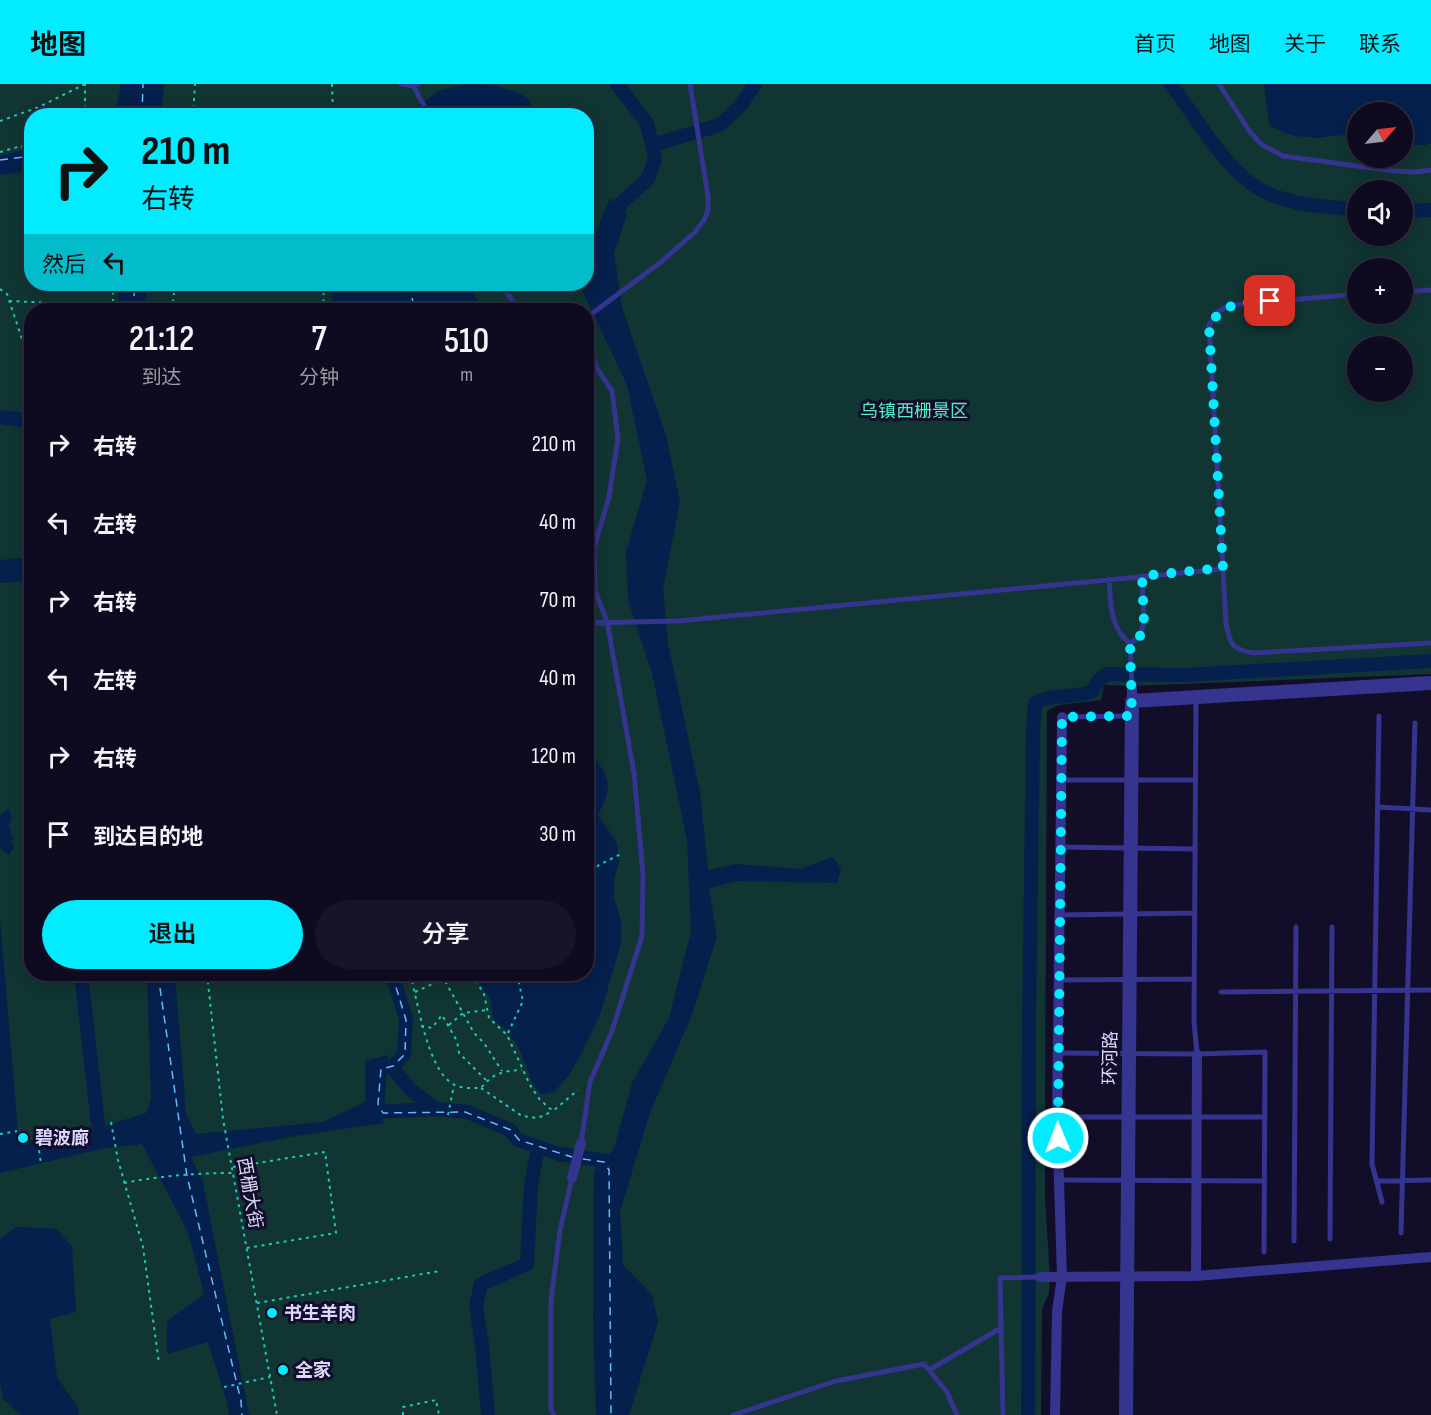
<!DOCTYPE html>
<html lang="zh">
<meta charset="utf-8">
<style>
body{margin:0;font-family:"Sofia Sans Condensed","Noto Sans SC",sans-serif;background:#171329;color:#f1f3f6;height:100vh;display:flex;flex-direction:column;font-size:22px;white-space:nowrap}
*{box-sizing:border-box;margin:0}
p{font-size:20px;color:#9b9aa5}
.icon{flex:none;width:33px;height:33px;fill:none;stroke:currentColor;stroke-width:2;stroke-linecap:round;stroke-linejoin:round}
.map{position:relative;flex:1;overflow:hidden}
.sheet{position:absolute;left:24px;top:219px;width:570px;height:678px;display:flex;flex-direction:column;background:#0e0a20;border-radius:24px;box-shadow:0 3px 15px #0003,0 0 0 2px #2e2b3e}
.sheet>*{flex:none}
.banner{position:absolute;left:24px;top:24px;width:570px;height:183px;border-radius:24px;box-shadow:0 3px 15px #0003,0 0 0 2px #2e2b3e;background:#03ebff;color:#111;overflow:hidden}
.needle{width:39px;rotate:62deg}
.buttons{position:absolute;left:1347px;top:18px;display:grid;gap:12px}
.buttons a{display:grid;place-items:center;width:66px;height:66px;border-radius:50%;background:#0e0a20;box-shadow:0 3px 15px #0003,0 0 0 2px #2e2b3e;font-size:30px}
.pin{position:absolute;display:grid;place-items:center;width:51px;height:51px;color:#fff;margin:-26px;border-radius:12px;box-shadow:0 3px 9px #0006}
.me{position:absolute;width:66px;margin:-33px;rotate:359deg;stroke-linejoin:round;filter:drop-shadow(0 0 4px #0008)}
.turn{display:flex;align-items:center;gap:21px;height:126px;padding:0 18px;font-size:27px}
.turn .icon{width:78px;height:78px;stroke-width:2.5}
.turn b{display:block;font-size:42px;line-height:51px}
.then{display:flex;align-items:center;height:57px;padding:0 18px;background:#0003;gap:12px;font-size:22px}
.eta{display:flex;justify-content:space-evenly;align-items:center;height:102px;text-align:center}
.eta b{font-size:36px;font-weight:600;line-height:42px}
.button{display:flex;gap:12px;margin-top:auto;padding:12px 18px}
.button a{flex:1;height:69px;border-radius:36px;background:#03ebff;color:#111;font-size:24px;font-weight:600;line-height:69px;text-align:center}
.button a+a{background:#171329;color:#f1f3f6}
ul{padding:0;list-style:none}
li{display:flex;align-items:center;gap:18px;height:78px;padding:0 18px}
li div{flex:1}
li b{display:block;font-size:22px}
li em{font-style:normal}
header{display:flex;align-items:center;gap:36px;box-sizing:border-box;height:84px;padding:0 30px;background:#03ebff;color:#111}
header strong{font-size:28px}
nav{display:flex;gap:33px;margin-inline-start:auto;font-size:21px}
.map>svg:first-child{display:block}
.green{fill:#103533;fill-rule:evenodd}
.water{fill:#05204c}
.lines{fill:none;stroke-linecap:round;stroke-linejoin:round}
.canal{stroke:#05204c;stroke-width:14}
.ferry{stroke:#65bbff;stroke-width:1.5;stroke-dasharray:8 6;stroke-linecap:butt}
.path{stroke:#23c7ba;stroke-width:2;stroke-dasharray:3 4.5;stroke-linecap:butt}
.service{stroke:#35348e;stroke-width:5}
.minor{stroke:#35348e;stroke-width:10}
.tertiary{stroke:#35348e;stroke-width:14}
.route{stroke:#03ebff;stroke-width:10;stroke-dasharray:0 18}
.poi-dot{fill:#03ebff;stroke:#120e2a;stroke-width:2}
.labels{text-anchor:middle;stroke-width:6;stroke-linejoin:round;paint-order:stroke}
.park-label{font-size:18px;fill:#56ecc3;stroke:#120e2a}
.street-label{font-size:18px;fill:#dbd7ff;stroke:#120e2a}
.poi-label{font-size:18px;font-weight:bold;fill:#dbd7ff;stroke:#120e2a;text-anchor:start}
</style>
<header>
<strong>地图</strong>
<nav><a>首页</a><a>地图</a><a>关于</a><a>联系</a></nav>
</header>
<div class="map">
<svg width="1431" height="1331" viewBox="0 0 1431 1331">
<rect width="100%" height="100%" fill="#120e2a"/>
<path class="green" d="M0 0H1264L1270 41 1314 54 1345 50 1357 52 1358 74H1402L1403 61H1424L1431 59V590L1132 602 1104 601 1101 616 1059 621 1047 627 1045 1021V1115L1050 1193 1049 1209 1042 1225 1041 1331H0ZM32 32H586V200H32ZM1358 106H1402V152H1358ZM1358 184H1402V230H1358ZM32 226H586V890H32ZM1358 262H1402V308H1358Z"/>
<path class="water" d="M121 0H164L161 31H115Z
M469 0C491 0 510 4 528 14L535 31 372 32 379 25 401 31 408 29 440 6Z
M1264 0H1431V59L1424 61H1403L1402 28H1358L1357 52C1324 48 1301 62 1270 41Z
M31 64V87L0 91V72Z
M610 114 627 131 614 169 622 223 666 352 680 417 663 505 668 560 700 708 708 786 736 780 800 785 833 773 841 785 837 799 738 797 709 804 717 853 691 933 650 1029 620 1127 623 1181 652 1211 658 1238 629 1331H596L593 1237 594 1087 614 1065 632 999 669 934 691 848 687 756 652 589 628 516 626 468 647 396 627 301 579 200H586L587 156 592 158Z
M119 200H147L144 226H119Z
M333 200H469L471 207 485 226H332Z
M0 326 31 330V345L0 340Z
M31 473V497L0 499V476Z
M587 582 592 589 596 648 591 670C611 694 613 702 598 731L617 759 619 778 614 796V813L621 837V859L600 931 581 970 569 991 554 1008 542 1011 534 1002 518 962 505 945 494 936 490 914 480 902 476 890H586Z
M9 724 12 736 8 741 11 745 10 750 14 753 11 758 14 763 9 771 0 764V732Z
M0 835 19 1058 86 1048 146 1029 151 1015 147 890H175L186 1030 196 1050 323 1038 365 1018V977L388 971 383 1039 289 1053 191 1073 203 1098 249 1331H229L227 1318 208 1258 167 1270V1237L204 1210 188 1148 142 1060 105 1064 0 1089Z
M16 1143 57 1145 72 1163 76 1228 50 1235 57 1293 77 1322 79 1331H21L3 1315 0 1298V1155Z"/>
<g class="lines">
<path class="canal" d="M1170 0C1188 21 1201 46 1219 67 1231 82 1249 101 1267 109 1292 121 1330 123 1358 126
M652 61 720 41 740 22 755 0
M1402 127 1431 126
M613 140 621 119 648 95 655 74 647 39 617 0
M81 890 100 1057
M392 890 406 935 404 970 392 983 411 1006 436 1025 468 1028 510 1046 518 1056 559 1070 612 1078
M365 1030 372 1028 436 1025
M488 1331 482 1261 476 1222 481 1200 527 1180 531 1101 538 1063
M1028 1331 1029 943 1033 647 1035 619C1052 609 1074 615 1093 607L1098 597 1107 590 1185 591 1431 577"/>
<path class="ferry" d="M142 32 143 0
M0 76 32 72
M410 200 413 219 412 226
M133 226 135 200
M158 890 187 1092 241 1317 242 1331
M392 890 406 936 405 970 393 982 381 985 378 1020 383 1029 465 1028 511 1046 519 1056 572 1073
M583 1075 604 1078 609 1086 611 1331"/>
<path class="path" d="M332 0 333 32
M85 32V0
M193 32 195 0
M0 37 39 23 85 0
M22 62 32 95
M0 68 32 59
M113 200V226
M0 205 7 210 32 285
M9 217 78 220 113 218
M172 226 175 200
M323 226 324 200
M25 320 32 321
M586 793 599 781 623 769
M207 890 223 1035 277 1331
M410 890C418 917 427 985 453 1000 461 1005 472 1004 481 1004 493 989 503 987 522 986
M444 890 445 897 474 949 484 959 502 987
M454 890 472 893
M472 890 484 910 489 934 507 951 530 1001 540 1016 553 1027 578 1006
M376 898 411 892
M415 908 441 896 443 890
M449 941 463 929 487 926
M421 942 432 944 442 931 457 957 459 969 486 996
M508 949 523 917 518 895 519 890
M481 1004 522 1032 538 1034 553 1027
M448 1031 454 1001
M111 1038 118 1076 143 1163 159 1279
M0 1050 17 1047
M38 1059 41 1080
M233 1083 325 1068 336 1149 246 1164
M124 1099C160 1092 195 1089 232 1089
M257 1219 440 1187
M224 1303 270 1293
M403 1331V1323L436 1316 439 1331"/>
<path class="service" d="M401 0 414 2 418 0
M1219 0 1250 48 1261 60 1283 72 1394 87 1415 88 1431 86
M414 2 420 15 431 32
M501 200 519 226
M1402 208 1431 206
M1358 210 1231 221 1219 227 1209 241 1226 539C1230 561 1232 565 1253 569L1431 559
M586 234 661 178 695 148 704 136 708 126V112L690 0
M586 245 590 232
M586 250 596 281
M1109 495C1111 520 1109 542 1130 560L1132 602
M586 539 678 537 1223 485
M1130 560 1140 552 1144 538 1142 492
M1196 615 1194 937 1197 970
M1379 632 1372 1080 1382 1118
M1062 633 1132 632
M1061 696H1195
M1378 723 1431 726
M1060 763 1195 765
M1060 831 1195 829
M1059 896 1194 895
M1221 908 1431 906
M1058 969 1197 970 1265 968 1264 1168
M1057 1033H1265
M581 1059 590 998 612 947 642 852 643 790 634 689 607 537 595 507 594 464 609 413 618 354 612 307 596 283 586 275
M1059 1096 1265 1097
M1376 1097 1431 1096
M1401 1149 1415 639
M1330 1155 1332 843
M1294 1157 1296 843
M929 1286 1001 1244
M554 1331 551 1325V1216L560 1146 572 1094
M733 1331 836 1297 924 1280 947 1308 957 1331
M1003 1331 1000 1194 1040 1193"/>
<path class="minor" d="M1132 602V617
M572 1094 581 1059
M1196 1192 1197 970
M1040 1193 1196 1192 1431 1173
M1055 1331 1057 1227 1062 1193 1057 1033 1062 633"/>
<path class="tertiary" d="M1126 1331 1132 617 1431 599"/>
</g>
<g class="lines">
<path class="route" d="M1058 1054 1062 633 1132 632 1130 560 1140 552 1144 538 1142 492 1223 484 1209 241C1228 216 1241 220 1270 217"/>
</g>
<g class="poi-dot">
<circle cx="23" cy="1054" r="6"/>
<circle cx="272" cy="1229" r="6"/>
<circle cx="283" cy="1286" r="6"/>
</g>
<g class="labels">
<g class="park-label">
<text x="914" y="333">乌镇西栅景区</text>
</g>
<g class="street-label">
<text transform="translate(1110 974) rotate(-89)" y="6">环河路</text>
<text transform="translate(250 1109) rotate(80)" y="6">西栅大街</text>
</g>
<g class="poi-label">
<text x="35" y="1060">碧波廊</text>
<text x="284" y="1235">书生羊肉</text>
<text x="295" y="1292">全家</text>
</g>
</g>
</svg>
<div class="buttons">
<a><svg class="needle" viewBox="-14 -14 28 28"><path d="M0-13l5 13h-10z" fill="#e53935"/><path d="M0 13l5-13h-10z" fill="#9b9aa5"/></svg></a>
<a><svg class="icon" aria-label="sound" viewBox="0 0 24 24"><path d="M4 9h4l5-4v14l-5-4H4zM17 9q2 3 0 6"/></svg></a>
<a>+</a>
<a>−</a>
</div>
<div class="pin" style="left:1270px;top:217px;background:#d93025"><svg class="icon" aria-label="arrive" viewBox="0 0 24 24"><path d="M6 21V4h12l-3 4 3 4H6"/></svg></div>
<svg class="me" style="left:1058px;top:1054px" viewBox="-20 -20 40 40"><circle r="17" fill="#03ebff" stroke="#fff" stroke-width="3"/><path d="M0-11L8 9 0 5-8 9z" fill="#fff"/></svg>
<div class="banner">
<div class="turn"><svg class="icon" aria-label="right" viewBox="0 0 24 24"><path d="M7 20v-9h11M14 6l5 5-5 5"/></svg><div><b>210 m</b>右转</div></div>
<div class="then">然后<svg class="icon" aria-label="left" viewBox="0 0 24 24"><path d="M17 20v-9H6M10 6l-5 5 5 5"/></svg></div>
</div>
<section class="sheet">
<div class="eta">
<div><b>21:12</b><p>到达</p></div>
<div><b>7</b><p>分钟</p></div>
<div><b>510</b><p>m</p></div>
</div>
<ul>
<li><svg class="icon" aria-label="right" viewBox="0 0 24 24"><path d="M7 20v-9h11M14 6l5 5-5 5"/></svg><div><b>右转</b></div><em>210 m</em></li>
<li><svg class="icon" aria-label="left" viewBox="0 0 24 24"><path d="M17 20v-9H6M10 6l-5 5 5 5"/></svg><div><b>左转</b></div><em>40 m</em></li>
<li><svg class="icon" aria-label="right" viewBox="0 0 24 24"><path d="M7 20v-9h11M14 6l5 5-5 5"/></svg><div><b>右转</b></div><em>70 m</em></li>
<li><svg class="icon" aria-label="left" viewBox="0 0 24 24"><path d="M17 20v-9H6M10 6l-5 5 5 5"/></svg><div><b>左转</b></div><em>40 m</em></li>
<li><svg class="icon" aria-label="right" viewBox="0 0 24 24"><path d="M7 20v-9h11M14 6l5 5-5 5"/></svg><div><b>右转</b></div><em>120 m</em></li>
<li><svg class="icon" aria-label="arrive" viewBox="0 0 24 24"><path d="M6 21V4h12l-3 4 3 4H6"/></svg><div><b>到达目的地</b></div><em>30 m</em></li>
</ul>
<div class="button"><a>退出</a><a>分享</a></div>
</section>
</div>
